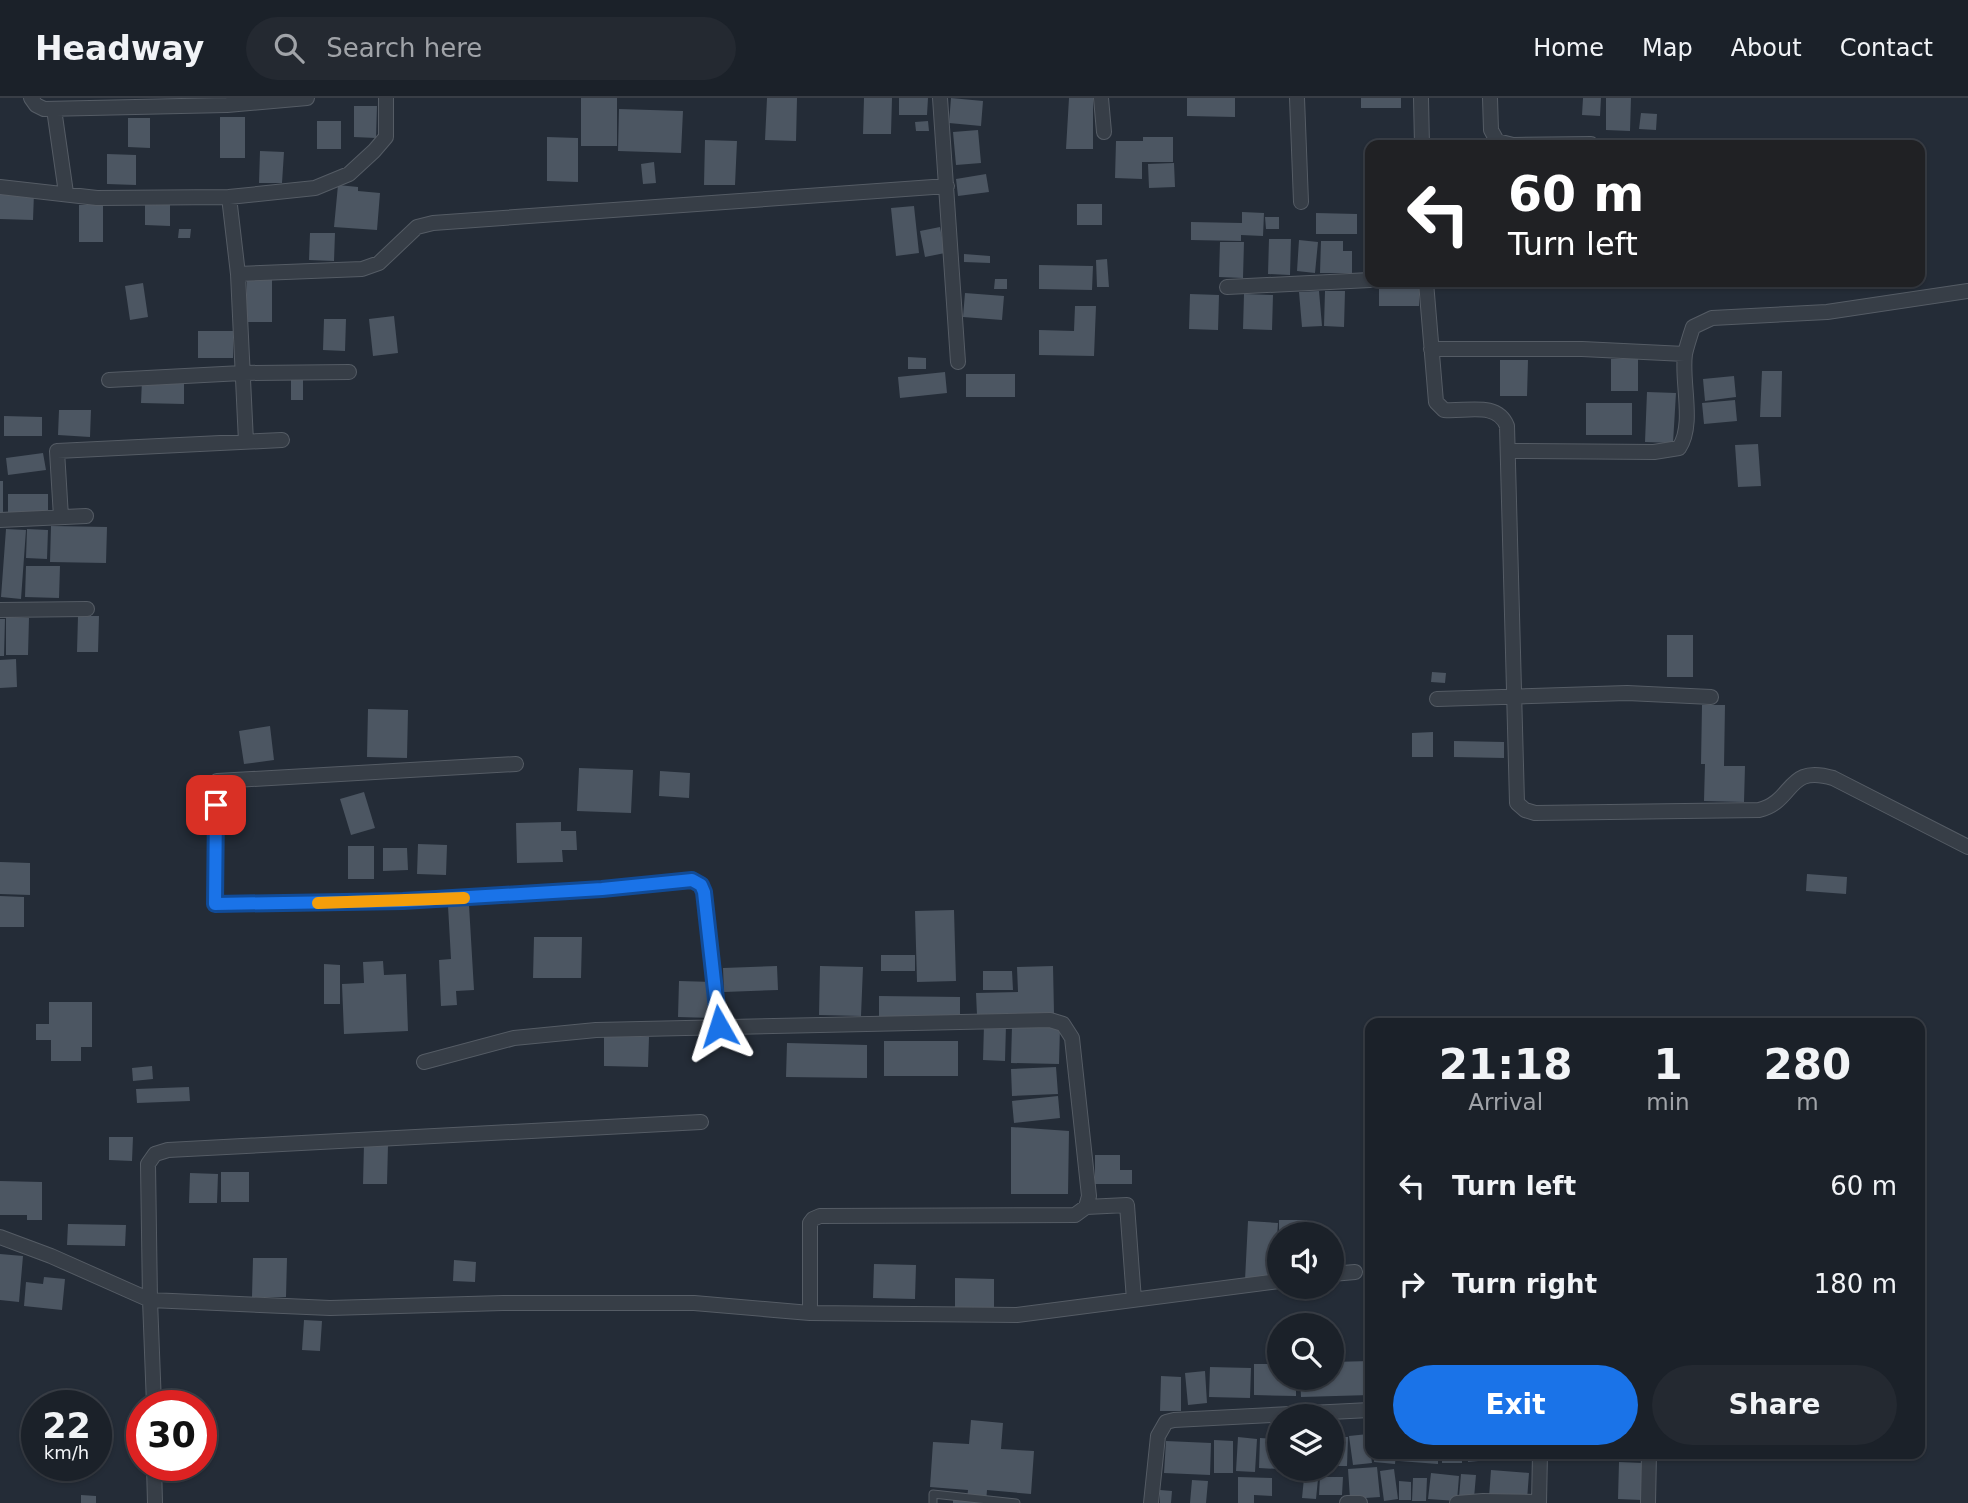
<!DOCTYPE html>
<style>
body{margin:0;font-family:"DejaVu Sans",sans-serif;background:#242931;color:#f1f3f6;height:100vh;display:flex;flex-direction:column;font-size:26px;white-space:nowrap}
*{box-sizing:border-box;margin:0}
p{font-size:23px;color:#a0a3a8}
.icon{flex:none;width:38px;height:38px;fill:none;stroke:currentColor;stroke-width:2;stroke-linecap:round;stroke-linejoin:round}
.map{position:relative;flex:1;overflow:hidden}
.sheet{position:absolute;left:1365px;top:920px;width:560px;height:441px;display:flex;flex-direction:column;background:#1b2129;border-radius:14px;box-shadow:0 2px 5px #0004,0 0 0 2px #393e46}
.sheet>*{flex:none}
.hud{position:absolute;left:1365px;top:42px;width:560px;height:147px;border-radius:14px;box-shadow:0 2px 5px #0004,0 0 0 2px #393e46;background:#202124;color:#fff;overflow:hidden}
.buttons{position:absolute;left:1267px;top:1124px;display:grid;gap:14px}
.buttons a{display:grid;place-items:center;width:77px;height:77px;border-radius:50%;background:#1b2129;box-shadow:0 2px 5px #0004,0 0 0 2px #393e46;font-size:35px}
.speed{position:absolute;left:21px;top:1292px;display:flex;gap:14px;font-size:35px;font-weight:700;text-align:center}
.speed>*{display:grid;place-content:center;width:91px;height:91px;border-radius:50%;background:#1b2129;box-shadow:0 2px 5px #0004,0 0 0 2px #393e46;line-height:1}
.speed small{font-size:18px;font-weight:400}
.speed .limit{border:10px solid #d22;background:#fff;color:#111}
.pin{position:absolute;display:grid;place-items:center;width:60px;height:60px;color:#fff;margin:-30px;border-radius:14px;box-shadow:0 4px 10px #0006}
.me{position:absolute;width:77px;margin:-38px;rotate:354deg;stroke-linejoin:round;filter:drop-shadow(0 0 5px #0008)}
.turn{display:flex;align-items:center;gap:24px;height:147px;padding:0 28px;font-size:32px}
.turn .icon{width:91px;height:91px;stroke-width:2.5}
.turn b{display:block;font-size:49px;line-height:60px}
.eta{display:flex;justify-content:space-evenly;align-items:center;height:119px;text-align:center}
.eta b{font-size:42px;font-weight:700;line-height:49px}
.primary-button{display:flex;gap:14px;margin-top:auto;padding:14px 28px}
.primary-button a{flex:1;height:80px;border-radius:42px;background:#1a73e8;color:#fff;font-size:28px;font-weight:700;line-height:80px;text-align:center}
.primary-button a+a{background:#242931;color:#f1f3f6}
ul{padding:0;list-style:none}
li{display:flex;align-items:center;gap:21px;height:98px;padding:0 28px}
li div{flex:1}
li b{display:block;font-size:26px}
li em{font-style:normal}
header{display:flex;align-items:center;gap:42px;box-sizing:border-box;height:98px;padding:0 35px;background:#1b2129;border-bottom:2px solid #393e46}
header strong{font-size:33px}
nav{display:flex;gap:38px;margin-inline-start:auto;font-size:24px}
.search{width:490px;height:63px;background:#242931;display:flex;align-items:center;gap:18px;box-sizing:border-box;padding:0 24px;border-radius:38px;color:#a0a3a8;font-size:26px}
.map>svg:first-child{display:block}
.building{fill:#4c5662}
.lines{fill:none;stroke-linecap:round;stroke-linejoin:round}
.service-casing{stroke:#555c65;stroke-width:9}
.minor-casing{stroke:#555c65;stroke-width:16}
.service{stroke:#373e47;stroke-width:7}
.minor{stroke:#373e47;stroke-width:14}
.route-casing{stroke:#114b97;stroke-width:18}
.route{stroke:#1a73e8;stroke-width:12}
.slow{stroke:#f59e0b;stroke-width:12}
</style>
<header>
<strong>Headway</strong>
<div class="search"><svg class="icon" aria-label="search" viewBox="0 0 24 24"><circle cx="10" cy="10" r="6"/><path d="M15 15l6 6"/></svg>Search here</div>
<nav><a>Home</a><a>Map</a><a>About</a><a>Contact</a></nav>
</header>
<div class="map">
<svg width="1968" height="1405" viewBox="0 0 1968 1405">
<rect width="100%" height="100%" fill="#242c37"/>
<path class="building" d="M581 0H617V48H581Z
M767 0H797L796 43 765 42Z
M864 0H892L891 36H863Z
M899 0H928L927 17H899Z
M951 0 983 3 981 28 949 25Z
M1069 0H1093V51H1066Z
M1187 0H1235V19L1187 18Z
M1361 0H1401V10H1361Z
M1583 0H1601L1600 18 1582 17Z
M1606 0H1631L1630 33 1606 32Z
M354 8H377L376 40 354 39Z
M619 11 683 13 681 55 618 53Z
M1641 15 1657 16 1656 32 1639 31Z
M220 19H245V60H220Z
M128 20H150V50L128 49Z
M317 23H341V51H317Z
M928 23 929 33H916L915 24Z
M978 32 981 65 956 67 953 34Z
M547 39 578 40V84L547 83Z
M1143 39H1173V64H1142V81L1115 80 1116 43H1143Z
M705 42 737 43 735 87H704Z
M260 53 284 54 282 85H259Z
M107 56 136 57V87L107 86Z
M654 64 656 85 643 86 641 66Z
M1174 65 1175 89 1149 90 1148 66Z
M986 76 989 94 958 98 956 81Z
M338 87 358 89V93L380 95 377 132 334 129Z
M0 94 34 95 33 122 0 121Z
M145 106 170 107V128L145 127Z
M1077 106H1102V127H1077Z
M79 107H103V144H79Z
M914 108 919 155 896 158 891 110Z
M1242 114 1264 115 1263 138 1241 137V143L1191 142V124L1242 125Z
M1316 115 1357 116V136H1316Z
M1265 119H1279V131H1266Z
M940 129 945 155 925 159 920 133Z
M179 131H191L190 140H178Z
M310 135H335L334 163 309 162Z
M1366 137H1370V172H1366Z
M1269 141H1291L1290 177 1268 176Z
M1299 142 1318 144 1315 175 1297 173Z
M1321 143H1343V153H1352V175H1320Z
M1220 144H1244L1243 180 1219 179Z
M964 156 990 158V165L964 164Z
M1107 161 1109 189H1097L1096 162Z
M1039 167 1093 168 1092 192 1039 191Z
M995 181H1007V191H994Z
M247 182H272V224H247Z
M143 185 148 219 130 222 125 188Z
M1379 189 1419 190V208H1379Z
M1319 193 1322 228 1302 229 1299 194Z
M1325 193H1345L1344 229 1324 228Z
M965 195 1004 198 1002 222 963 219Z
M1190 196 1219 197 1218 232 1189 231Z
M1244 196 1273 197 1272 232 1243 231Z
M1075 208H1096L1094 258 1039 257V232L1074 233Z
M394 218 398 255 373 258 369 221Z
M324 221H346L345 253 323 252Z
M198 233H233V260H198Z
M908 259 926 260V271H908Z
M1611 261H1638V293H1611Z
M1500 262H1528L1527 298H1500Z
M1762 273H1782L1781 319H1760Z
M945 274 947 295 900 300 898 279Z
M291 275 303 276V302H291Z
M966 276H1015V299H966Z
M1734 278 1736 299 1705 303 1703 281Z
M142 282 184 283V306L141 305Z
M1647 294 1676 295 1673 345 1645 344Z
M1735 302 1737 323 1704 326 1702 305Z
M1586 305H1632V337H1586Z
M59 312H91L90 339 58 337Z
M4 318 42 319V338H4Z
M1758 346 1761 388 1738 389 1735 347Z
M43 355 46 372 8 377 6 360Z
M0 383H3V414H0Z
M8 396H48V414H8Z
M51 428 107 429 106 465 50 464Z
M6 431 26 432 21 501 1 499Z
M27 431 48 432 47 461 26 460Z
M26 468H60L59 500 25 499Z
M78 518H99L98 554H77Z
M6 519 29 520 28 557H6Z
M0 521H5L4 558H0Z
M1667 537H1693V579H1667Z
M16 561 17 589 0 590V562Z
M1432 574 1446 575 1445 585 1431 584Z
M1702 607H1725L1724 668H1745L1744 704 1704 703 1705 666H1701Z
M368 611 408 612 407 660 367 659Z
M270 628 274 662 244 666 239 633Z
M1433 634V659H1412V635Z
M1454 643 1504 644V660L1454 659Z
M579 670 633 672 631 715 577 713Z
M660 673 690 675 689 700 659 698Z
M364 694 375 730 351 737 340 701Z
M561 724V733H576L577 752H562L563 764 517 765 516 725Z
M418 746 447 747 446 777 417 776Z
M348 748H374V781H348Z
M383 750H407L408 772 383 773Z
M0 764 30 765V797L0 796Z
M1807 776 1847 779 1846 796 1806 793Z
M0 798 24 799V829H0Z
M469 807 474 892 456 893 457 907 441 908 439 862 451 861 448 808Z
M954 812 956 883 917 884 915 813Z
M534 839H582L581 880H533Z
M881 857H915V873H881Z
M383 863 384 877 406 876 408 933 344 936 342 886 364 885 363 864Z
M324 866 340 867V906H324Z
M777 868 778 892 724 894 723 870Z
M820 868 863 869 861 918 819 917Z
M1053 868 1054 915 977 917 976 895 1018 894 1017 869Z
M983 873H1012L1013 892H983Z
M679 883 714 884 713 920 678 919Z
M879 898 960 899V922H879Z
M49 904H92V949H81V963H51V942H36V926H49Z
M984 927H1006L1005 963 983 962Z
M1012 928 1060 929 1059 966 1011 965Z
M604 938 649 939 648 969 604 968Z
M884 943H958V978H884Z
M787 945 867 947V980L786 979Z
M152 968 153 981 133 983 132 970Z
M1056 969 1058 996 1012 998 1011 971Z
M189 989 190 1003 137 1005 136 991Z
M1058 998 1060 1020 1014 1025 1012 1003Z
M1011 1029 1069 1033 1068 1096H1011Z
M109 1039H133L132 1063 109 1062Z
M364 1046 388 1047 387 1086H363Z
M1095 1057H1120V1072H1132V1086H1095Z
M221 1074H249V1104H221Z
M190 1075 218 1076 217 1105H189Z
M0 1083 42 1084V1122H27V1117H0Z
M1279 1122H1307V1136H1279Z
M1248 1123 1278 1125 1274 1184 1245 1182Z
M68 1126 126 1127 125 1148 67 1147Z
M0 1156 23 1158 19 1204 0 1202Z
M253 1160H287L286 1199H252Z
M454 1162 476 1164 475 1184 453 1183Z
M874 1166 916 1167 915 1201 873 1200Z
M44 1179 65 1181 62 1212 24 1208 26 1184 43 1186Z
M955 1180 994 1181V1212L955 1211Z
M304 1222 322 1223 320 1253 302 1252Z
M1370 1263V1297L1301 1299 1300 1279H1332V1264Z
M1254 1266H1279V1279H1296V1298L1254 1297Z
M1210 1269 1251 1270 1250 1300 1209 1299Z
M1205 1273 1207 1305 1188 1307 1185 1275Z
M1161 1278 1181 1279V1313H1160Z
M971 1322 1003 1325 1001 1351 1034 1353 1031 1396 987 1392 986 1405H953V1401H967L968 1392 930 1389 933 1344 969 1346Z
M1368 1336 1372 1365 1353 1367 1349 1338Z
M1238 1339 1257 1341 1255 1374 1236 1373Z
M1332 1339H1348L1347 1368H1332Z
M1260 1340 1279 1341V1371L1259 1370Z
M1214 1342 1233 1343V1375H1214Z
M1166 1343 1211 1345 1210 1377 1164 1375Z
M1375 1356H1396L1395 1366 1374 1364Z
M1400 1356H1438V1366L1399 1363Z
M1442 1356H1462V1365H1442Z
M1467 1356H1488L1489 1362 1468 1364Z
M1619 1364 1643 1365 1642 1402 1618 1401Z
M1377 1369 1380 1399 1350 1401 1348 1371Z
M1305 1370 1319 1371 1316 1401 1302 1400Z
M1394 1371 1398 1401 1384 1403 1380 1373Z
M1491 1372 1529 1375 1527 1402 1489 1399Z
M1431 1375 1459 1378 1457 1403 1428 1401Z
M1461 1376 1476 1377 1474 1400 1459 1399Z
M1238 1379 1272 1380V1398L1254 1397V1405H1238Z
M1320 1379H1343L1342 1397H1319Z
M1413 1380H1427L1426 1403H1412Z
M1192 1382 1208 1383 1206 1405H1190Z
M1399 1383 1411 1384V1402H1399Z
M1160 1392 1172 1393 1171 1405H1160Z
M81 1397 96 1398V1405H81Z"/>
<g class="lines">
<g class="service-casing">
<path id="service" d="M933 1405V1396L1016 1405"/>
</g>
<g class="minor-casing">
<path id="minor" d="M31 0 36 7 44 11 227 7 307 0
M940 0 958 264
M1101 0 1104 34
M1297 0 1301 104
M1421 0 1422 47
M1490 0 1491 32 1497 43 1513 47 1591 46
M54 11 66 95
M0 89 97 100 229 99 315 90 349 76 374 53 386 39V0
M229 99 238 176 246 344
M238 176 362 171 379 165 417 129 433 125 947 88
M1426 184 1436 304 1444 312C1466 314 1497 303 1507 328L1517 705 1525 712 1535 715 1759 712C1795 703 1786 666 1833 680L1968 749
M1227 189 1370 182
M1431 251H1582L1685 256
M109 282 242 275 349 274
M1509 353 1654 354 1679 350C1695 326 1681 284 1685 256 1687 247 1690 238 1693 229L1712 220 1827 214 1968 193
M61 419 57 353 282 342
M0 422 86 418
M0 512 87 511
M1437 601 1627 595 1711 599
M516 666 217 683 215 806 403 803 602 791 692 782 701 787 704 794 719 927
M424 964 514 940 596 932 1050 922 1063 926 1072 940 1089 1098 1086 1109 1075 1117 820 1118 813 1121 810 1125V1215L694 1205H503L330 1210 150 1202 148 1066 155 1056 168 1052 701 1024
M1086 1109 1127 1107 1134 1202
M0 1139 51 1158 150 1202 154 1307
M1332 1176 1355 1174
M810 1215 1017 1217 1279 1183
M154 1367 155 1405
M1483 1403 1539 1404
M1151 1405 1158 1338 1166 1324 1174 1322 1370 1312
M1347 1405H1360
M1457 1405 1483 1403V1405
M1539 1405 1540 1356
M1648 1405 1649 1356"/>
</g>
<use href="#service" class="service"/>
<use href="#minor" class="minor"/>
</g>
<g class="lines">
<g class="route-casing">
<path id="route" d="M216 707 215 806 403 803 602 791 692 782 701 787 704 794 719 928"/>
</g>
<use href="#route" class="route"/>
<path class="slow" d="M318 805 464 800"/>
</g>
</svg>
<div class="buttons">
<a><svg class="icon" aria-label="sound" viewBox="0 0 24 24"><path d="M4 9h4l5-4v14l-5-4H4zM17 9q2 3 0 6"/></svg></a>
<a><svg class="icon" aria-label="search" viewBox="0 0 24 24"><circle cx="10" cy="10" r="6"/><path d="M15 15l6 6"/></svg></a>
<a><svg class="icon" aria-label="layers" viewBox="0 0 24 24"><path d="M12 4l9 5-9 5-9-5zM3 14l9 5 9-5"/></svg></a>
</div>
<div class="speed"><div>22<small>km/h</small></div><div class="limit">30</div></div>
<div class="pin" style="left:216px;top:707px;background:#d93025"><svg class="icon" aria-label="arrive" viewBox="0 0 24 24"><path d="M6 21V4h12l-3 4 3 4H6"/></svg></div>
<svg class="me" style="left:719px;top:928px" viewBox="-20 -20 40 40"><path d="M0-17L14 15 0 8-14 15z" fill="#1a73e8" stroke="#fff" stroke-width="4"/></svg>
<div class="hud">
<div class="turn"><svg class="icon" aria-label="left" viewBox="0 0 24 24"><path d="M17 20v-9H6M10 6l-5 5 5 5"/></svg><div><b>60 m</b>Turn left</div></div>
</div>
<section class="sheet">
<div class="eta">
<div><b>21:18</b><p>Arrival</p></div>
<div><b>1</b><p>min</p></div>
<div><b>280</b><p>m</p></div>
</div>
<ul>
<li><svg class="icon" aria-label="left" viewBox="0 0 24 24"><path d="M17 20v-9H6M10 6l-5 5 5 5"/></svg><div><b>Turn left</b></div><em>60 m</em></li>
<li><svg class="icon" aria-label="right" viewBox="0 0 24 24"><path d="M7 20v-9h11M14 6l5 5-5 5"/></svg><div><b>Turn right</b></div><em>180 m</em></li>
</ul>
<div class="primary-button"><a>Exit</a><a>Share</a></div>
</section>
</div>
